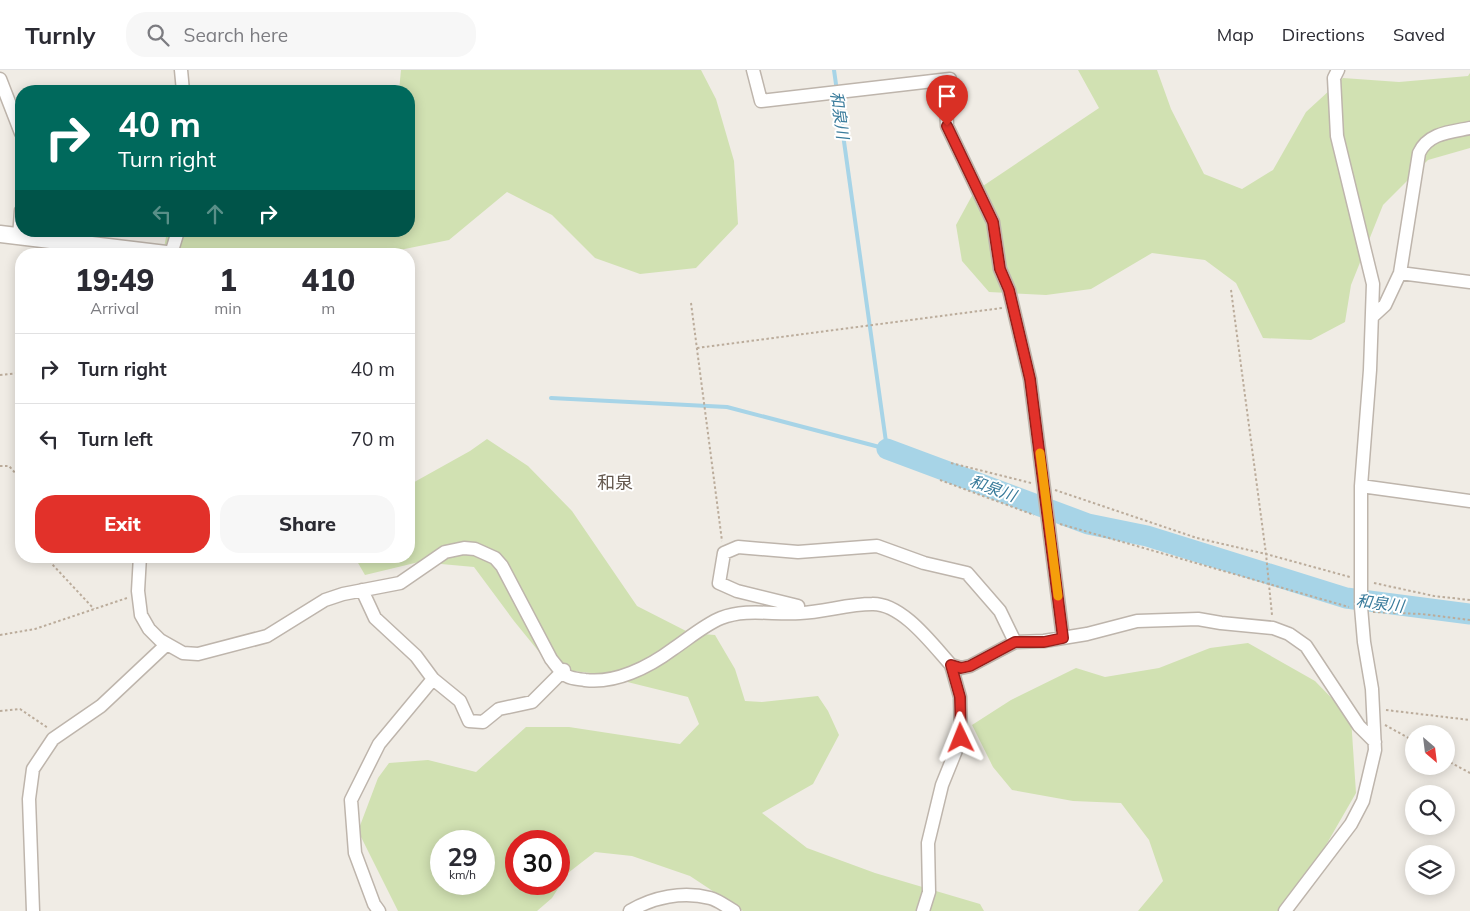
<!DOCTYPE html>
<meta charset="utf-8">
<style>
body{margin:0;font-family:Mulish,"Noto Sans JP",sans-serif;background:#f7f7f7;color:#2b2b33;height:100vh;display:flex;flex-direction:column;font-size:19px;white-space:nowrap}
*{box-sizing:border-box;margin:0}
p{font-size:16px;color:#7c7c81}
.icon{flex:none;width:28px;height:28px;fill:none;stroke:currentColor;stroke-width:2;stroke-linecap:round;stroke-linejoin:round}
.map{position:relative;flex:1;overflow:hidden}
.panel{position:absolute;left:15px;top:178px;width:400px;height:315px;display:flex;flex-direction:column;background:#fff;border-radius:20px;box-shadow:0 2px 12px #0003}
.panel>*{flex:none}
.hud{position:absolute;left:15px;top:15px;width:400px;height:152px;border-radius:20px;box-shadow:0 2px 12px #0003;background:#00695c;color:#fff;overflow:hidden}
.needle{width:32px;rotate:152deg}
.tools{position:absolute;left:1405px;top:655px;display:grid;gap:10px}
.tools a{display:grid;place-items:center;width:50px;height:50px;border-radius:50%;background:#fff;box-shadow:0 2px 12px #0003;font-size:25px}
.speed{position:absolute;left:430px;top:760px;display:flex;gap:10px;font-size:25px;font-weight:700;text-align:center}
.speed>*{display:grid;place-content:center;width:65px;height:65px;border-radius:50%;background:#fff;box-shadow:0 2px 12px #0003;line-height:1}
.speed small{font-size:12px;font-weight:400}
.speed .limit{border:8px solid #d22;background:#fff;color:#111}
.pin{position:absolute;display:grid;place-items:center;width:42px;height:42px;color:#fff;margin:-51px -21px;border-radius:50% 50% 50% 0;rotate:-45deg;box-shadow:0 0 5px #0007}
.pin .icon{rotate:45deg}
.me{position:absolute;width:55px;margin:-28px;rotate:358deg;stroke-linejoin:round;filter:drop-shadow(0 0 4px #0008)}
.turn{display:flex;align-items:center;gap:18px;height:105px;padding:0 20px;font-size:22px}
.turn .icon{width:65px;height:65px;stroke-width:2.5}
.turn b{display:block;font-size:35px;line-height:42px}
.lanes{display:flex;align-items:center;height:48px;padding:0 20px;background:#0003;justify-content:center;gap:25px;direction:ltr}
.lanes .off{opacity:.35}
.eta{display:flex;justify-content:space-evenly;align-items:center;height:85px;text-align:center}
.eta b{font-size:30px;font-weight:800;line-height:35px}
.button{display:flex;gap:10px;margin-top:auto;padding:10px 20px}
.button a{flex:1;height:58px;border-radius:20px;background:#e2312a;color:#fff;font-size:20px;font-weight:800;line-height:58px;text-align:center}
.button a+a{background:#f7f7f7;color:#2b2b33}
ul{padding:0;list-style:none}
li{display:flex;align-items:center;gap:15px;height:70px;padding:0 20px;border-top:1px solid #e1e1e2}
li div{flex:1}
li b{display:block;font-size:19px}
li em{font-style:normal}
header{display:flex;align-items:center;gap:30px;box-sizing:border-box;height:70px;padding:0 25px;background:#fff;border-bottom:1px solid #e1e1e2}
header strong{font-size:24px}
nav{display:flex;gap:28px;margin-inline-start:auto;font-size:18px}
.search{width:350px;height:45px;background:#f7f7f7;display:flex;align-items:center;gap:12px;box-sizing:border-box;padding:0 18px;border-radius:20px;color:#7c7c81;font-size:19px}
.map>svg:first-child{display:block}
.green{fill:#d1e1b2;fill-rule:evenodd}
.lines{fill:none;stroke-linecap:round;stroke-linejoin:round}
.stream{stroke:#a7d4e7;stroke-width:4}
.river{stroke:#a7d4e7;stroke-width:21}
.minor-casing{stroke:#beb5ac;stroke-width:15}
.tertiary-casing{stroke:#beb5ac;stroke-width:19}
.path{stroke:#bbac9b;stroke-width:2;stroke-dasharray:2.5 2.5;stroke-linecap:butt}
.minor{stroke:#fff;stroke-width:12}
.tertiary{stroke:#fff;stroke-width:16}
.route-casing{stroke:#93201b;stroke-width:12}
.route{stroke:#e2312a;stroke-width:9}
.slow{stroke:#f59e0b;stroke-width:9}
.labels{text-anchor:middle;stroke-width:4;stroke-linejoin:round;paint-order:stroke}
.water-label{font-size:16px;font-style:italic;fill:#397b9b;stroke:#fff}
.quarter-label{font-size:18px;fill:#64584e;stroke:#fff}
</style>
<header>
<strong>Turnly</strong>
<div class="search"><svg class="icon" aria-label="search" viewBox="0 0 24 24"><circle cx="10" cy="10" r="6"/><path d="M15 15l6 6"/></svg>Search here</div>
<nav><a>Map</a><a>Directions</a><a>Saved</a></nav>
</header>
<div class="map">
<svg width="1470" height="841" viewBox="0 0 1470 841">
<rect width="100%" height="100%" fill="#f0ece5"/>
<path class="green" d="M401 0H701L716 29 734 91 738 154 696 198 640 204 595 188 552 145 507 122 449 170 380 184H163L167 161H409V21H399Z
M1078 0H1157L1171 39 1204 104 1242 119 1273 100 1306 42 1343 8 1399 12 1468 6 1470 3V78L1428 90 1383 135 1351 215 1345 252 1311 270 1263 268 1236 213 1205 190 1152 183 1091 219 1046 225 989 222 962 191 956 155 974 122 1099 38Z
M487 369 528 396 572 441 637 536 690 563 715 565 735 599 745 631 762 632 818 626 828 641 839 665 813 714 762 743 807 778 875 803 980 834 984 841H743L690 806 632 786 595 782 568 803 552 828 537 841H398L358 761 378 708 389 693 428 690 476 702 526 657H569L680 674 699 654 688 627 591 603 553 599 514 551 474 497 419 492 365 505 354 486H409V415L470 381ZM441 771H484V814H441ZM516 771H559V814H516Z
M1248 573 1315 611 1351 648 1356 723 1307 808 1291 841H1138L1163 811 1149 770 1121 733 1073 731 1012 720 993 697 972 655 1011 630 1076 598 1105 607 1159 598 1210 578Z"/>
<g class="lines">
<path class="stream" d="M551 328 727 337 887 379 834 0"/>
<path class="river" d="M887 379 1088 454 1147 466 1346 528 1470 544"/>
<g class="minor-casing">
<path id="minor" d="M181 0 183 21
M753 0 761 31 950 9 946 30 947 56 993 152 1000 199 1009 220 1030 309 1063 568
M0 9 21 63
M19 166 21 141
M171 184 178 161
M1400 203 1419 83C1428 63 1450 62 1470 58
M1372 247 1385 235 1400 203 1470 212
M1361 416 1470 431
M140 486 138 521 141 545 149 559 160 570 183 583 198 584 267 566 325 530 343 524 400 513 445 482 464 478 475 479 495 488 502 496 551 589C556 595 560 602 567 606 572 609 579 609 585 610 615 614 649 597 673 579 688 569 704 555 721 548 746 538 774 545 800 543 824 542 848 534 872 534 902 533 932 574 951 595L961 598 970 596 1015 572 1044 571 1087 564 1137 551 1198 549 1221 553 1273 558 1289 564 1306 576 1359 656 1375 672
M362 520 375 548 416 586 433 609 460 631 469 651 483 652 499 639 532 632 564 600
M798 536 737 521 719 513 724 483 738 477 798 482 877 476 924 493 967 503 1000 541 1015 572
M33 841 29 729 33 699 53 669 101 636 167 574
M379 841 374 834 355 783 351 730 379 674 433 609
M630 841C653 827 683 821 710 828 718 830 727 837 734 841
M923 841 929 822 928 773 942 715 961 668 960 627 951 595
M1285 841 1351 754 1363 731 1375 680 1372 619 1364 572 1361 537V416L1370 300 1373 214 1337 66 1334 8 1338 0"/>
</g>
<g class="tertiary-casing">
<path id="tertiary" d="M0 164 166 184"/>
</g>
<path class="path" d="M1231 220 1266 484 1272 545
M691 233 722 471
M697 278 1002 238
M0 305 21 303
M951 393 1031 413
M0 396H9L18 406 21 415
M940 410 1034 445
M1055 420 1197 468 1266 484 1350 507
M1060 454 1349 537
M48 486 51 493 94 539
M1374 513 1434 526 1470 530
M1373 542 1422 544 1470 550
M0 565 35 559 127 528
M1386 640 1470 650
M0 641 20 639 48 658
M1385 655 1414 671
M1446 690 1470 703"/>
<use href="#minor" class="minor"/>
<use href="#tertiary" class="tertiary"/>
</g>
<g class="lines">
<g class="route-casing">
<path id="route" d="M947 56 993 152 1000 199 1009 220 1030 309 1063 568 1044 572H1015L970 596 961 598 951 595 960 627 961 668"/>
</g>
<use href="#route" class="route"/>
<path class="slow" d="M1040 383 1058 526"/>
</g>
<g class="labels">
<g class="water-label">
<text transform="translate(840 45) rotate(82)" y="6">和泉川</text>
<text transform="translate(993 418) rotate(20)" y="6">和泉川</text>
<text transform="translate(1380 533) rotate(7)" y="6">和泉川</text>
</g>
<g class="quarter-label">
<text x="615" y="419">和泉</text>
</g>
</g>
</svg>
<div class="tools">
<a><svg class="needle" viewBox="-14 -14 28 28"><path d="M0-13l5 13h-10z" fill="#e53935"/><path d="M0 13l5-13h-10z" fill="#7c7c81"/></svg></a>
<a><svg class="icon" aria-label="search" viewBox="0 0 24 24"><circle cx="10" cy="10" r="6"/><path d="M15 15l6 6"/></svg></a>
<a><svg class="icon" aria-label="layers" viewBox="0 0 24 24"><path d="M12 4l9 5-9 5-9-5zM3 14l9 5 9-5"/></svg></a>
</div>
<div class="speed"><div>29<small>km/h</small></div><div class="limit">30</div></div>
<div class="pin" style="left:947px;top:56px;background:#d93025"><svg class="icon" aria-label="arrive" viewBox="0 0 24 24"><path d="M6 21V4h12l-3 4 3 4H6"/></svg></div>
<svg class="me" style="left:961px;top:668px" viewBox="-20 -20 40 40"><path d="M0-17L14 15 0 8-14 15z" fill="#e2312a" stroke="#fff" stroke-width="4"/></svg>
<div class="hud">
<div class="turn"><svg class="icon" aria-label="right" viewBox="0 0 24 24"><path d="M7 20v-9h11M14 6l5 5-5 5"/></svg><div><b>40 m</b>Turn right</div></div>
<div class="lanes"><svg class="icon off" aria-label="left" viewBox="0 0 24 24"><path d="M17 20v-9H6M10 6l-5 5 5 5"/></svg><svg class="icon off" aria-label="ahead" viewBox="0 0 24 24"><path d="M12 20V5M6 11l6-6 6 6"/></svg><svg class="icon" aria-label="right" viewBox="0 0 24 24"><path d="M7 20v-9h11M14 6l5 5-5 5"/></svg></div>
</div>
<section class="panel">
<div class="eta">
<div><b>19:49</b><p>Arrival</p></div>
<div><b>1</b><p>min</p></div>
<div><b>410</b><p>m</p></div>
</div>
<ul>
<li><svg class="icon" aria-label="right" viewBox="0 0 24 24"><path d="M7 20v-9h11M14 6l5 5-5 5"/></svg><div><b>Turn right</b></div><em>40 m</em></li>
<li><svg class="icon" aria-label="left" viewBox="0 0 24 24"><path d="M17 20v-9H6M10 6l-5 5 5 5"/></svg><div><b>Turn left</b></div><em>70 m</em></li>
</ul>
<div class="button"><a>Exit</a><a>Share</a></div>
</section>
</div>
